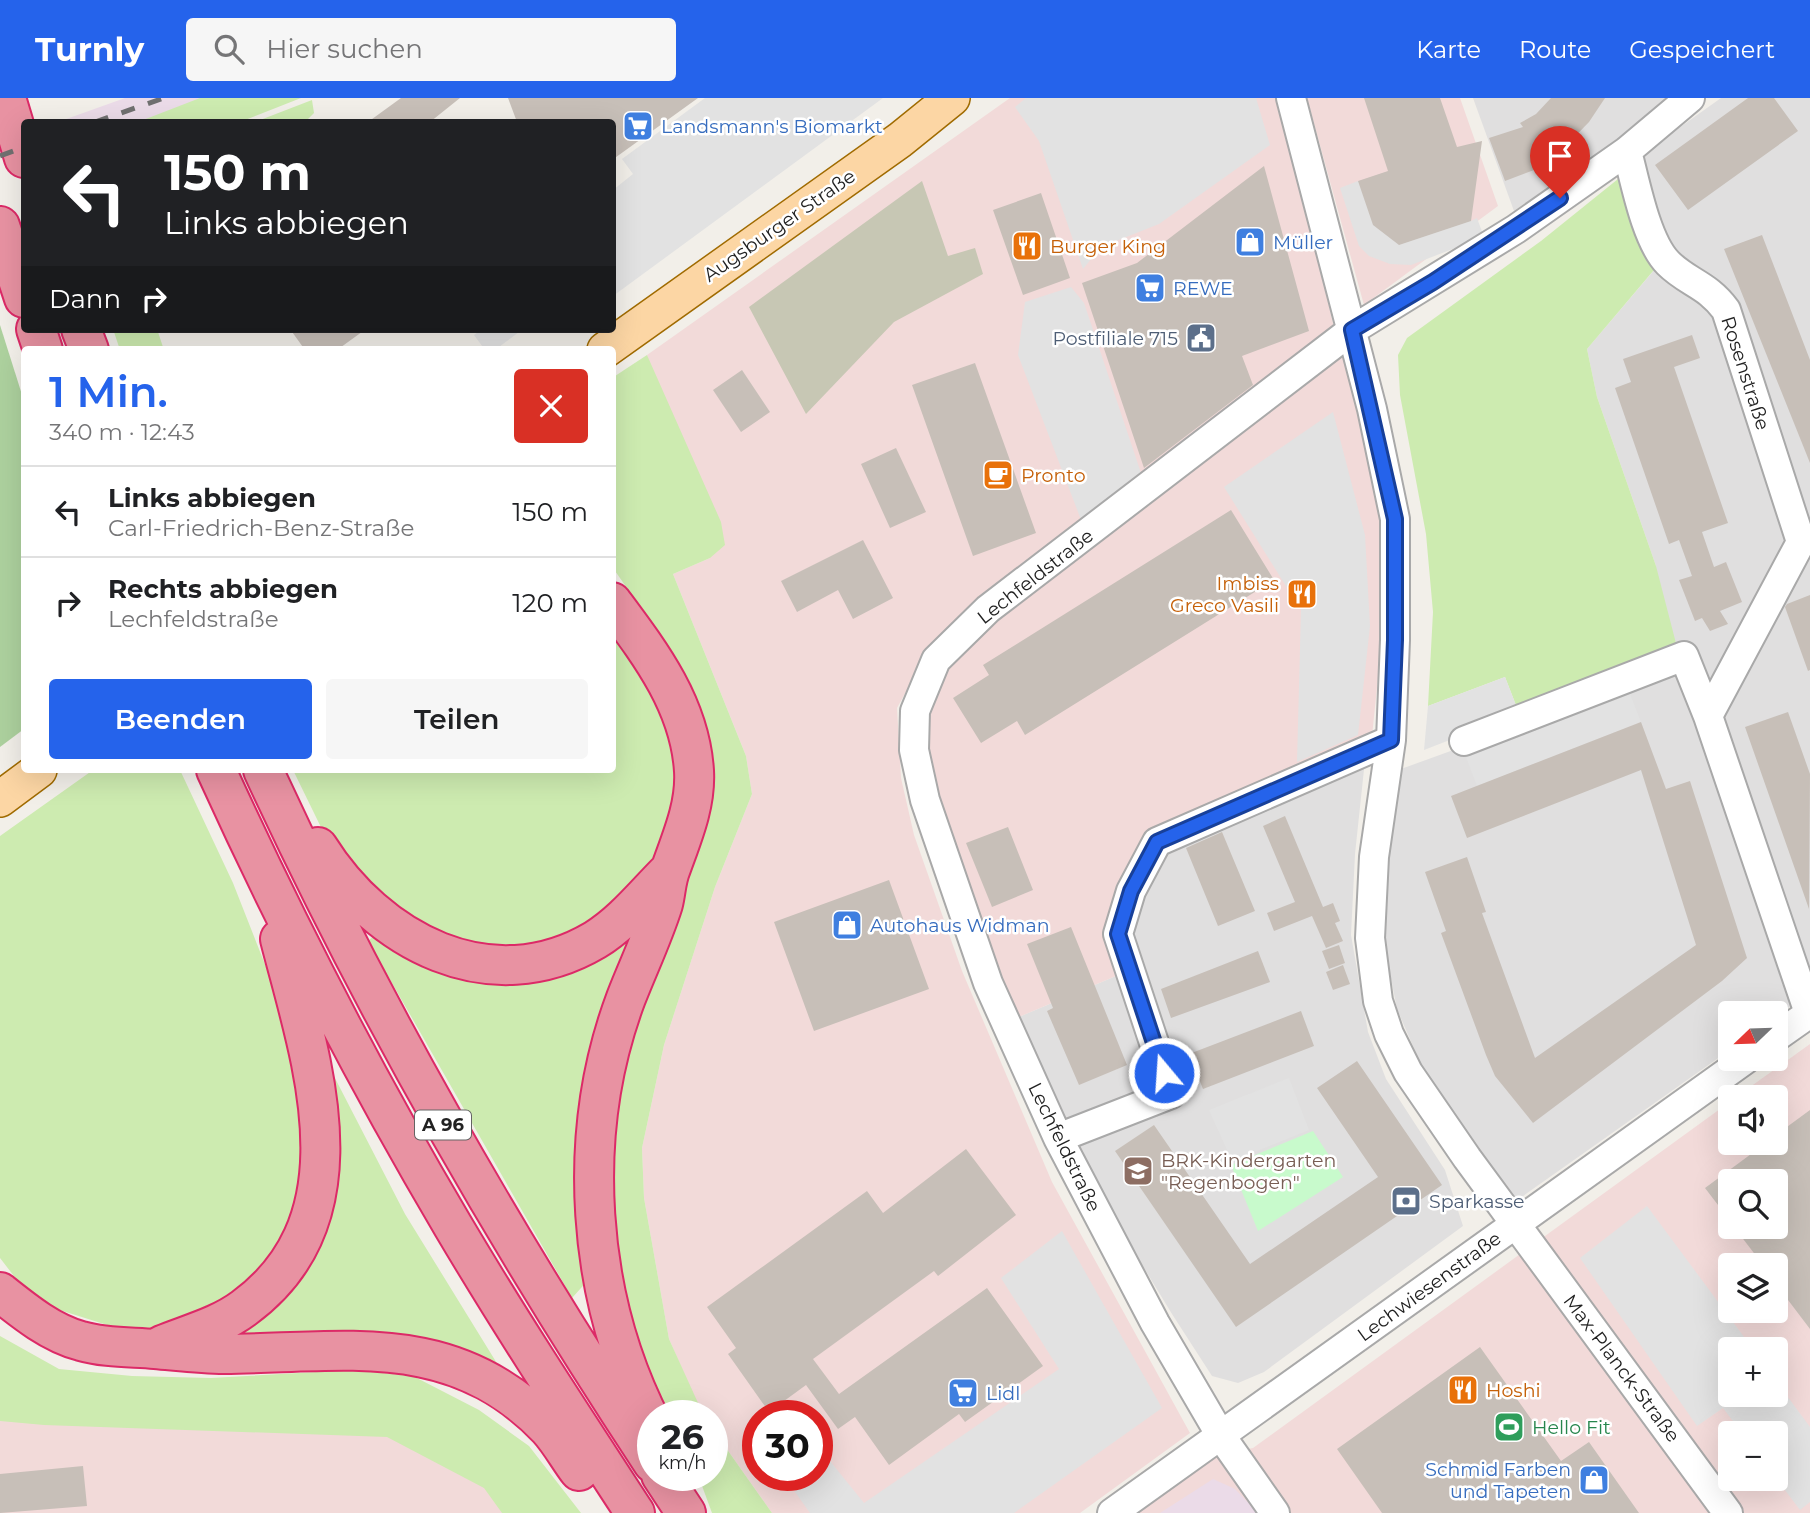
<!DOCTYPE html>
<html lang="de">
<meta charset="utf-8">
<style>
body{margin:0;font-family:Montserrat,sans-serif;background:#f6f6f6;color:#202124;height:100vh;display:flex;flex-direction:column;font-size:26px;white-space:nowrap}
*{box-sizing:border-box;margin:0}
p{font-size:23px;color:#757577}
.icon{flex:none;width:38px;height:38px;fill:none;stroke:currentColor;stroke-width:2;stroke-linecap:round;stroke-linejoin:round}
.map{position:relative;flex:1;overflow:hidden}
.side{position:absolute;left:21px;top:248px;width:595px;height:427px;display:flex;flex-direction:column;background:#fff;border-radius:7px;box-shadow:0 7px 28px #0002}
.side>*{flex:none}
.top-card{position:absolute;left:21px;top:21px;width:595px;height:214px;border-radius:7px;box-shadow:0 7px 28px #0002;background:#202124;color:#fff;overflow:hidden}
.needle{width:46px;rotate:247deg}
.fabs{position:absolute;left:1718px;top:903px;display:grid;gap:14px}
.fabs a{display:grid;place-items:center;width:70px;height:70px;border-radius:7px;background:#fff;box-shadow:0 7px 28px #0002;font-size:35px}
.speed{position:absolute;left:637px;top:1302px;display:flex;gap:14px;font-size:35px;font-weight:700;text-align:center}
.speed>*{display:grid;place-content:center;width:91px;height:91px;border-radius:50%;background:#fff;box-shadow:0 7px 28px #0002;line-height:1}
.speed small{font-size:18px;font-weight:400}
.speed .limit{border:10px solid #d22;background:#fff;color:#111}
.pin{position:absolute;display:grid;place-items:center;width:60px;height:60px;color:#fff;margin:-72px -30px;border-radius:50% 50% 50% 0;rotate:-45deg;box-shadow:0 0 7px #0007}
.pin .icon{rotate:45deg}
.me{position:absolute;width:77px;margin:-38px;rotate:342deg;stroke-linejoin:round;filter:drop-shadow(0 0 5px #0008)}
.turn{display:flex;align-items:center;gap:24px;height:147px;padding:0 28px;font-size:32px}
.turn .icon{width:91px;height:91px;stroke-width:2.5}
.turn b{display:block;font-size:49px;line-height:60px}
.then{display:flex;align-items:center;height:66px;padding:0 28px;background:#0003;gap:14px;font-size:26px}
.round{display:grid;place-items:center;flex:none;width:74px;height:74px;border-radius:7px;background:#f6f6f6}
.overview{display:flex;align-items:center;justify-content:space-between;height:119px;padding:0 28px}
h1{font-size:42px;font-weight:600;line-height:52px;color:#2563eb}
.cta{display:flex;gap:14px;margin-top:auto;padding:14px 28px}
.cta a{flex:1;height:80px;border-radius:7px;background:#2563eb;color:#fff;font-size:28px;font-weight:600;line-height:80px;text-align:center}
.cta a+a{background:#f6f6f6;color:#202124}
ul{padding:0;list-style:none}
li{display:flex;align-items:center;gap:21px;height:91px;padding:0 28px;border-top:2px solid #e0e0e0}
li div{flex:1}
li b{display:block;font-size:26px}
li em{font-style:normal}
header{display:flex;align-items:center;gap:42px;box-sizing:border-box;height:98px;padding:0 35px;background:#2563eb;color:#fff}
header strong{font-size:33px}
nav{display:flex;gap:38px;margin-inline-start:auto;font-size:24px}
.search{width:490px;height:63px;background:#f6f6f6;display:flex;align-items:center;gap:18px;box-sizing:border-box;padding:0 24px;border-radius:7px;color:#757577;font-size:26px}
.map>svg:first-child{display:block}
.residential{fill:#e0dfdf}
.commercial{fill:#f2dad9;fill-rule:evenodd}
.industrial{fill:#ebdbe8}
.construction{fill:#c7c7b4}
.grass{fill:#cdebb0}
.forest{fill:#add19e}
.park{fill:#c8facc}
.parking{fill:#e2e2e2}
.building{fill:#c7bfb8}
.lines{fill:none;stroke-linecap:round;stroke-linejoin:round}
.minor-casing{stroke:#a9a9a9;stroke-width:32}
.major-casing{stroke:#a06b00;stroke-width:38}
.highway-casing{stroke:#dc2a67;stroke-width:42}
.minor{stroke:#fff;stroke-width:28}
.major{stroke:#fcd6a4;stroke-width:35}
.highway{stroke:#e892a2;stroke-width:38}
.rail{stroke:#707070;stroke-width:5;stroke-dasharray:14 14;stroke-linecap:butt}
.route-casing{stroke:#184099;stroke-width:18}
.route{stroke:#2563eb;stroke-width:12}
.labels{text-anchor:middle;stroke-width:5;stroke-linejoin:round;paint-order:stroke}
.shield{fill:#fff;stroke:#646464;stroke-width:2}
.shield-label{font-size:18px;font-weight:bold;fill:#222}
.shop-label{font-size:19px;fill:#366cbe;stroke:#fff;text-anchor:start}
.street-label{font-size:19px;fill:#222;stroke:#fff}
.food-label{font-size:19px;fill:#c56008;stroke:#fff;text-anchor:start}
.service-label{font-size:19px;fill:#4e5e75;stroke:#fff;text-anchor:end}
.education-label{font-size:19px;fill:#785e54;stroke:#fff;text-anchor:start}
.leisure-label{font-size:19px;fill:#27864d;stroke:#fff;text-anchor:start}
</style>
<header>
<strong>Turnly</strong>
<div class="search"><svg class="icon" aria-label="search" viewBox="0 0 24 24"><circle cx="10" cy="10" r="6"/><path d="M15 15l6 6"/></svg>Hier suchen</div>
<nav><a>Karte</a><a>Route</a><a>Gespeichert</a></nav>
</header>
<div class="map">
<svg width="1810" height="1415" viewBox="0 0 1810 1415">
<rect width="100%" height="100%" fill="#f2efe9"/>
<path class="residential" d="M1473 0H1679L1514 113Z
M1721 0H1810V895L1776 918V915H1731V951L1516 1103 1422 969 1397 911 1383 840 1386 759 1401 671 1470 646 1656 468 1597 299 1587 251 1667 157 1641 57Z
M1365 662 1355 756 1351 837 1368 934 1386 981 1445 1072 1463 1128 1264 1274 1238 1285 1212 1278 1172 1216 1082 1068 1014 921 1123 875 1127 836 1164 749Z"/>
<path class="commercial" d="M1010 0H1279L1289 32 1334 230 924 561 897 610 901 680 914 737 962 873 1052 1084 1190 1335 1080 1415H772L712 1330V1318H704L700 1312 669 1241 644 1100 642 1050 664 947 715 789 752 696 746 658 673 476 710 460 647 257ZM758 1318H817V1377H758Z
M1307 0H1460L1498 108 1364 207Z
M1345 251 1381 424 1382 541 1372 638 1149 740 1123 875 1014 921 932 699 923 614 944 565 992 516Z
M1810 946V1415H1136L1220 1356 1253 1350 1731 1003V1045H1776V999H1736ZM1731 1083H1776V1129H1731ZM1731 1167H1776V1213H1731ZM1731 1251H1776V1297H1731ZM1731 1335H1776V1381H1731Z
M0 1265 42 1305 389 1303 542 1415H0Z"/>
<path class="industrial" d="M125 0H208L142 24H58Z
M1213 1381 1235 1391 1258 1415H1160Z"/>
<path class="construction" d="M922 83 948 158 975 150 983 176 894 224 806 316 749 209Z"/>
<path class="grass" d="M200 0H301L240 24H138Z
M312 2 314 15 305 24H255Z
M1623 77 1659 166 1587 251 1597 299 1656 468 1678 553 1519 615 1505 579 1428 608 1433 514 1426 436 1400 297 1398 257 1407 240 1541 143Z
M113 231H157L164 252H120Z
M647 257 721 424 725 447 710 460 673 476 746 658 752 696 715 789 664 947 642 1050 644 1100 669 1241 704 1318H660L612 1175 614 971 689 757 688 590 665 545 613 470 612 280Z
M613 536 646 583 664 620 678 681 664 739 650 776 615 811 527 854 414 834 336 760 293 672H612Z
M93 672H180L233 785 281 907 302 984 304 1096 279 1161 216 1215 151 1233 120 1231 50 1209 17 1182 0 1160V738Z
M629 834 636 844 590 1180 572 1200 368 843 376 836 451 876Z
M321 953 405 1116 506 1280 234 1239 300 1178Z
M0 1238 59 1271 132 1278 211 1280 352 1272 413 1278 479 1312 529 1348 581 1415H502L484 1390 387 1339 44 1327 0 1323Z
M712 1330 772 1415H712L698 1377H712Z"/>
<path class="forest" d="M0 227 24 303V631L0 649Z"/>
<path class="park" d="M1313 1033 1343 1079 1258 1133 1231 1067Z"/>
<path class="parking" d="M705 0H883L613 198V92L633 76 622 61Z
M1026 0H1256L1270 47 1159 126 1101 149 1083 171 1039 43 1015 9Z
M1358 83 1471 123 1477 120 1484 139 1411 167 1390 166 1369 158 1359 148 1340 90Z
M1071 189 1084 205 1143 381 1083 427 1018 257 1025 204Z
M482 231H523L495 252H485L474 237Z
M1333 314 1365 437 1370 528 1358 637 1297 664 1301 512 1224 389Z
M1505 579 1519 615 1424 652 1428 608Z
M1630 596 1641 624 1477 688 1466 659Z
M1289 980 1309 1032 1232 1063 1209 1012Z
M1647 1108 1753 1251H1731V1297H1776V1283L1810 1329V1404L1800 1412 1776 1380V1335H1742L1723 1310 1697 1328 1580 1160Z
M1062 1133 1162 1310 1014 1415H810L783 1377H817V1347L864 1405 1059 1271 1001 1180Z"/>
<path class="building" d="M401 0H460L430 24H368Z
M508 0H698L612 62V24H517Z
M1364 0H1440L1457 49 1482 43 1471 123 1399 147 1373 127 1358 83 1388 73Z
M1551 0H1605L1589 24 1556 58 1534 72 1505 83 1489 40 1523 29 1520 25 1536 16Z
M1748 0H1774L1798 33 1688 112 1655 67Z
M1264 68 1309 233 1242 258 1253 287 1144 370 1082 185 1137 165Z
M1041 95 1070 180 1023 197 993 112Z
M1762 137 1810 262V365L1724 151Z
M290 231H366L337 252H305Z
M1692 237 1700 260 1674 269 1728 425 1702 434 1714 469 1726 464 1742 504 1720 513 1728 526 1710 533 1702 520 1695 523 1679 482 1692 478 1679 442 1669 446 1615 290 1631 284 1623 261Z
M975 265 1036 435 973 458 912 287Z
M742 272 770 314 741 334 713 292Z
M896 350 926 414 890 430 861 366Z
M1231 412 1274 482 1025 637 1017 623 981 645 953 600 989 577 983 567Z
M863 442 893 500 853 521 838 492 797 514 781 483Z
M1810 497V572L1808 573 1785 509 1787 506Z
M1788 614 1810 676 1809 811 1745 629Z
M1641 624 1666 691 1690 683 1747 860 1722 883 1533 1025 1495 978 1486 957 1441 835 1446 833 1425 774 1467 759 1486 814 1482 815 1535 960 1696 847 1641 672 1467 740 1451 698Z
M1285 718 1323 809 1333 805 1340 823 1335 825 1343 843 1326 850 1312 818 1274 833 1267 815 1295 804 1263 728Z
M1008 729 1033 792 992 809 966 745Z
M1222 734 1255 813 1218 828 1186 750Z
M889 782 929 891 814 933 774 824Z
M1071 829 1127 967 1079 987 1047 913 1053 910 1027 846Z
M1339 847 1345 865 1329 871 1322 853Z
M1258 853 1270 884 1171 920 1161 891Z
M1343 867 1350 886 1333 892 1326 874Z
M1301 913 1314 948 1203 991 1189 956Z
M1357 963 1442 1087 1236 1229 1115 1053 1154 1027 1250 1166 1378 1079 1317 990Z
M1810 1012V1231L1776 1186V1167H1763L1734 1129H1776V1083H1731V1124L1705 1090 1766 1045H1776V1037Z
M966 1051 1016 1117 938 1178 934 1173 813 1261 839 1296 987 1190 1043 1268 965 1324 959 1316 889 1367 855 1319 838 1331 806 1287 769 1314 728 1256 736 1250 707 1209 867 1093 883 1115Z
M1480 1249 1561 1363 1589 1344 1639 1415H1382L1337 1351Z
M83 1368 87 1408 0 1415V1376Z"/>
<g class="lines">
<g class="minor-casing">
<path id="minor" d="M1291 0 1372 311 1395 421V542L1391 642 1374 759 1370 840 1378 903 1389 936 1408 974 1467 1060 1728 1415
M1627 53C1635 83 1646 143 1668 165 1688 185 1707 186 1726 212L1801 444 1708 618 1809 915
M1464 643 1684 558 1708 618
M1776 939 1810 915
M1058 1040 1171 996 1118 836 1131 793 1157 744 1391 642
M1112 1415 1746 961
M1275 1415 1221 1338 1155 1225 1058 1040 988 885 925 702 914 652 915 613 936 562 988 511 1352 232 1516 131 1627 53 1690 0"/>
</g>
<g class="major-casing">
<path id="major" d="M605 252 900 42 952 0
M0 701 39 672"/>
</g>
<g class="highway-casing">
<path id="highway" d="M6 0 24 60
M0 128 24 200
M36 231 43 252
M81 231 89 252
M612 504C650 555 690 607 694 673 696 707 682 739 671 770 666 782 666 794 663 806 653 838 638 869 626 900 575 1036 586 1199 653 1328
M216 672C287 828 366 981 453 1128 511 1226 573 1320 635 1415
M263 672C375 915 506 1142 653 1365
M318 749C377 843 490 904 595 842 623 825 645 797 668 774
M0 1194C25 1214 51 1235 81 1243 105 1250 131 1249 155 1251 178 1253 201 1256 224 1256 345 1255 453 1231 548 1330 560 1343 569 1360 579 1373
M162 1247C189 1236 220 1228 244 1210 368 1119 311 962 280 841
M661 1377 686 1415"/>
</g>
<use href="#minor" class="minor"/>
<use href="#major" class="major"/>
<use href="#highway" class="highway"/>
<path class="rail" d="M95 24 164 0
M0 58 24 49"/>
</g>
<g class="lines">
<g class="route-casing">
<path id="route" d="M1164 975 1118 836 1131 793 1157 744 1391 642 1395 542V421L1352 232 1433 184 1560 100"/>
</g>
<use href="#route" class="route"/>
</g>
<defs>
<g id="supermarket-square" transform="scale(1.575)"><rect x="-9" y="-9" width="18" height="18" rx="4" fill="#3f7fe0" stroke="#fff"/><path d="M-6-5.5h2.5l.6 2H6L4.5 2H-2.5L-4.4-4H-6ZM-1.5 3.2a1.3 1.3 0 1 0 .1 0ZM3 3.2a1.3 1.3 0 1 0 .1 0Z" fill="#fff"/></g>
<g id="shop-square" transform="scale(1.575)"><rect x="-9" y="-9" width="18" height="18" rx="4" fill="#3f7fe0" stroke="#fff"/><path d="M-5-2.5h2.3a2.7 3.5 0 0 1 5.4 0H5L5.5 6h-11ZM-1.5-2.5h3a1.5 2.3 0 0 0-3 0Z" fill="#fff"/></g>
<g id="restaurant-square" transform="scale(1.575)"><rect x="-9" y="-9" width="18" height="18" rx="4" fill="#e8710a" stroke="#fff"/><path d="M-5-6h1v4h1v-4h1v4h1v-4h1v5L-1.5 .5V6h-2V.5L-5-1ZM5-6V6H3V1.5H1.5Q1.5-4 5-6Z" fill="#fff"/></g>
<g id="civic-square" transform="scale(1.575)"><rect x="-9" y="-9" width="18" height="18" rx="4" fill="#5c6f8a" stroke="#fff"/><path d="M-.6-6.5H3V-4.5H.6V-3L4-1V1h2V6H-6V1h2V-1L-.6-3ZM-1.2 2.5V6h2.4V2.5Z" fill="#fff"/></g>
<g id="cafe-square" transform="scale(1.575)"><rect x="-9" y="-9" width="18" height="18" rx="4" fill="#e8710a" stroke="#fff"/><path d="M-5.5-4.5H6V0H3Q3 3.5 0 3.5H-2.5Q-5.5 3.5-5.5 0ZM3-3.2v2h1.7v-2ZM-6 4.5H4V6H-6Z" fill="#fff"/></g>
<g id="school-square" transform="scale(1.575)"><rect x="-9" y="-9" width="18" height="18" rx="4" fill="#8d6e63" stroke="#fff"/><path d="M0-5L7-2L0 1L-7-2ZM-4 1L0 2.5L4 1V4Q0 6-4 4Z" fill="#fff"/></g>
<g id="bank-square" transform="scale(1.575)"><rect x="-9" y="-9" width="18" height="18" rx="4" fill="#5c6f8a" stroke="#fff"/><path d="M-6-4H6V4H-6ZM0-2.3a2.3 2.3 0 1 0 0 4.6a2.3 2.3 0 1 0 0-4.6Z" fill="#fff"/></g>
<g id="stadium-square" transform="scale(1.575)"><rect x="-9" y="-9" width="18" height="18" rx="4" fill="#2e9e5b" stroke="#fff"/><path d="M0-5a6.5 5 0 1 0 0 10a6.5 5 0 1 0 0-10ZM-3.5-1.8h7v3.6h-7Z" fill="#fff"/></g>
</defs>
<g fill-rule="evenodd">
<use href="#supermarket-square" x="638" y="28"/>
<use href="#shop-square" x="1250" y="144"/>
<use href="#restaurant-square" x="1027" y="148"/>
<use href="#supermarket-square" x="1150" y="190"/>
<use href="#civic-square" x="1201" y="240"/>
<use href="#cafe-square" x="998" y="377"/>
<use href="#restaurant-square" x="1302" y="496"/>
<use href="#shop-square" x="847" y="827"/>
<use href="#school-square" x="1138" y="1073"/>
<use href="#bank-square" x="1406" y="1103"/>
<use href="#restaurant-square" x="1463" y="1292"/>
<use href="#supermarket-square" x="963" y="1295"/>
<use href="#stadium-square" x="1509" y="1329"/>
<use href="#shop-square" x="1594" y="1382"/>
</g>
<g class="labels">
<rect class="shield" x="415" y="1012.5" width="56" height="29" rx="5"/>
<g class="shield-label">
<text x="443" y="1033">A 96</text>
</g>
<g class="shop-label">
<text x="661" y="35">Landsmann's Biomarkt</text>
<text x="1273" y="151">Müller</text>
<text x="1173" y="197">REWE</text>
<text x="870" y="834">Autohaus Widman</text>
<text x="986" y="1302">Lidl</text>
<text x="1571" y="1378" text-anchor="end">Schmid Farben<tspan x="1571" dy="22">und Tapeten</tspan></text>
</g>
<g class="street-label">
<text transform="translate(779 127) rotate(-35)" y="7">Augsburger Straße</text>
<text transform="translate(1746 275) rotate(72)" y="7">Rosenstraße</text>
<text transform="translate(1035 478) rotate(-38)" y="7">Lechfeldstraße</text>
<text transform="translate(1065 1049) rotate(64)" y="7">Lechfeldstraße</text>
<text transform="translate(1429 1188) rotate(-36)" y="7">Lechwiesenstraße</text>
<text transform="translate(1622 1270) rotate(53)" y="7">Max-Planck-Straße</text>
</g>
<g class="food-label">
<text x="1050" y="155">Burger King</text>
<text x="1021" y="384">Pronto</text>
<text x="1279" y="492" text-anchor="end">Imbiss<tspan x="1279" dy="22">Greco Vasili</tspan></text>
<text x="1486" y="1299">Hoshi</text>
</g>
<g class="service-label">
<text x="1178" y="247">Postfiliale 715</text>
<text x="1429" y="1110" text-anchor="start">Sparkasse</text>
</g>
<g class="education-label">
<text x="1161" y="1069">BRK-Kindergarten<tspan x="1161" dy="22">"Regenbogen"</tspan></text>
</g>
<g class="leisure-label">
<text x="1532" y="1336">Hello Fit</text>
</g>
</g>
</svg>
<div class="fabs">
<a><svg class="needle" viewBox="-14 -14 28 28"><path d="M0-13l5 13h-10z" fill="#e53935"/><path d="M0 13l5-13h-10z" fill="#757577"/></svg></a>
<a><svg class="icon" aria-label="sound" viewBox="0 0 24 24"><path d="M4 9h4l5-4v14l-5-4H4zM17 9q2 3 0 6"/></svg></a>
<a><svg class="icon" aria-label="search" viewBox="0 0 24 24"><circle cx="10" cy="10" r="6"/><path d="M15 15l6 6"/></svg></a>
<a><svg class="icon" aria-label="layers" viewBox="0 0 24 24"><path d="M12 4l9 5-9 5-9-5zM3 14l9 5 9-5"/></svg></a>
<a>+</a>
<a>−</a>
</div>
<div class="speed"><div>26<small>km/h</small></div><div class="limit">30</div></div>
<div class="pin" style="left:1560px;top:100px;background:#d93025"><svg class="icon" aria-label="arrive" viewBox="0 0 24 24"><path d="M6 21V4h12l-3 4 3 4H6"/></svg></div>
<svg class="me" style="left:1164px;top:975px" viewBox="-20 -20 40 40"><circle r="17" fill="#2563eb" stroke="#fff" stroke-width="3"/><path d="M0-11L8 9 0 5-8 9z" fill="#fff"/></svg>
<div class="top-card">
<div class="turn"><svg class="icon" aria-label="left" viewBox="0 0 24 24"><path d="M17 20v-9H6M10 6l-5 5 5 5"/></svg><div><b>150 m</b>Links abbiegen</div></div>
<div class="then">Dann<svg class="icon" aria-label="right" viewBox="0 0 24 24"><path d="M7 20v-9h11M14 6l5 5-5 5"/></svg></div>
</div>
<section class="side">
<div class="overview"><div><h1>1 Min.</h1><p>340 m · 12:43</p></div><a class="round" style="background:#d93025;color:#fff"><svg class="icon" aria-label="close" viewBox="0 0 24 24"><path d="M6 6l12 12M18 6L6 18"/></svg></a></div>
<ul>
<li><svg class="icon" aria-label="left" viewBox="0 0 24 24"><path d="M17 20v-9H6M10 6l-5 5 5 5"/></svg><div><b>Links abbiegen</b><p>Carl-Friedrich-Benz-Straße</p></div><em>150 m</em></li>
<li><svg class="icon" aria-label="right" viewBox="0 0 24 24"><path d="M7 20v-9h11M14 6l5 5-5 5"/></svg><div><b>Rechts abbiegen</b><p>Lechfeldstraße</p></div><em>120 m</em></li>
</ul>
<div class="cta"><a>Beenden</a><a>Teilen</a></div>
</section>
</div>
